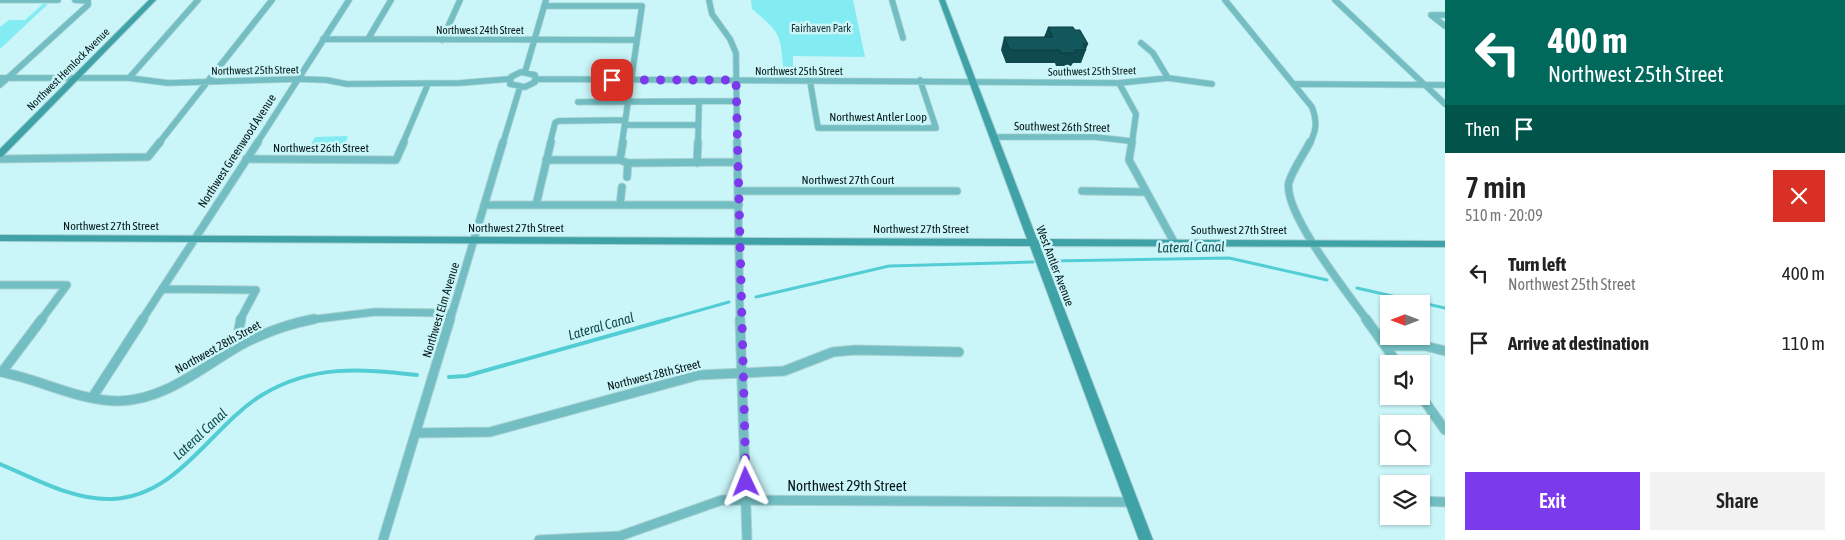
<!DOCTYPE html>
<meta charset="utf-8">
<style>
body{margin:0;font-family:"Asap Condensed",sans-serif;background:#f2f2f2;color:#222;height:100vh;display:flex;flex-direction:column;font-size:19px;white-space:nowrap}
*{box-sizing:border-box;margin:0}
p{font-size:16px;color:#767676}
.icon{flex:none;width:28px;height:28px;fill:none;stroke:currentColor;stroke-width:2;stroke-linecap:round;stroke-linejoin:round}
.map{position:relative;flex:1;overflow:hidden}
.details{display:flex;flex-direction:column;background:#fff;width:400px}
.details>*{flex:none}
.guide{background:#00695c;color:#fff;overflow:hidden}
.needle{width:32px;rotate:270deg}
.buttons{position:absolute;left:1380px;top:295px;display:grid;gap:10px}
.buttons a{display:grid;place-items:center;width:50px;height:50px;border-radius:0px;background:#fff;box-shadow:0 1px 4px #0004;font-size:25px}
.pin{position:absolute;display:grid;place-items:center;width:42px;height:42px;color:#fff;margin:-21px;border-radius:10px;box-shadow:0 2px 8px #0006}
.me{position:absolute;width:55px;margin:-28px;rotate:358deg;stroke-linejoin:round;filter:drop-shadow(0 0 4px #0008)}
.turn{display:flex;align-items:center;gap:18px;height:105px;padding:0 20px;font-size:22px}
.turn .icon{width:65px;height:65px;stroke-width:2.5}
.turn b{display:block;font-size:35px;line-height:42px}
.then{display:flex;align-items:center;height:48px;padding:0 20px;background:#0003;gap:10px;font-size:19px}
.round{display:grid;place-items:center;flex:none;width:52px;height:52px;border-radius:0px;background:#f2f2f2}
.head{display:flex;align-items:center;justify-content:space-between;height:85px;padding:0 20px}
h1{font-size:30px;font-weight:600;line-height:38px}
.action{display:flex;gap:10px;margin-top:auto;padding:10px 20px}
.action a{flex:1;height:58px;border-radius:0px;background:#7c3aed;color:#fff;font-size:20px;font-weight:600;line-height:58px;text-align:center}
.action a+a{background:#f2f2f2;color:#222}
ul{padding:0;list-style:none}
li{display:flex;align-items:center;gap:15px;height:70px;padding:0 20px}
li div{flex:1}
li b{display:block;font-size:19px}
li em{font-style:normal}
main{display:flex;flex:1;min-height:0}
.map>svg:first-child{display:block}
.green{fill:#82ecf2}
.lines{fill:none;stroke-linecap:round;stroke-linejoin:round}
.stream-far1{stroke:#53cdd4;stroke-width:3}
.stream{stroke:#53cdd4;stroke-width:4}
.street-far2-casing{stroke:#abd2d5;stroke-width:7}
.street-far1-casing{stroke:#abd2d5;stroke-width:9}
.street-casing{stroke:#abd2d5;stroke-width:11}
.secondary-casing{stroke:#abd2d5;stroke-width:2}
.street-far2{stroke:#72bec2;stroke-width:5.5}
.street-far1{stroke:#72bec2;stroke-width:7}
.street{stroke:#72bec2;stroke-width:9}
.secondary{fill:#3ea2a7;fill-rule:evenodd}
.wall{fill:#0f4b4e}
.building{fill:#12575b;stroke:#0d3d40}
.route{stroke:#7c3aed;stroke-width:9;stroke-dasharray:0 16.2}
.labels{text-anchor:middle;stroke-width:5;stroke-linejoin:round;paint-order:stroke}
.far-park-label{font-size:11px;fill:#192f30;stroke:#caf6f9}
.far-street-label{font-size:11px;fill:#071819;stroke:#caf6f9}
.street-label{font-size:12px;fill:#071819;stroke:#caf6f9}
.water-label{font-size:14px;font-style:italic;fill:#134a4d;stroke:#caf6f9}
.near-street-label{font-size:15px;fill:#071819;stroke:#caf6f9}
</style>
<main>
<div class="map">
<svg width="1445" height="540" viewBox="0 0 1445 540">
<rect width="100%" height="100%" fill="#caf6f9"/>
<path class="green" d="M751 0H853L865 57 793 56V75H784C780 35 783 35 752 9Z
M43 4H48L0 49V27L9 20H25Z
M315 137 346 136 348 137 340 152H307Z"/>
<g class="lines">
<path class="stream-far1" d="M1052 261 1229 258 1327 280
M1357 288 1445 308
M756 297 889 266 1033 262
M665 320 729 302"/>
<path class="stream" d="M449 377 466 376 669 319
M0 464C34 478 74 501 112 499 179 496 210 427 262 395 313 364 361 369 417 375"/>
<g class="street-far2-casing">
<path id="street-far2" d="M0 0H58
M709 0 712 14 730 39 736 53 737 143
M892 0 903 38
M1225 0 1312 107C1317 121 1317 129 1310 143
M1335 0 1445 104
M544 6H642L622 143
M1445 15H1431L1445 26
M323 39 637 40
M368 39 391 0
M442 40 460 0
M1141 43 1153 53 1168 78
M521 72 535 75V82L525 87 510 84 511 77Z
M525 72 546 0
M0 78H129L168 83 298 79 326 80 347 84 460 83 509 79
M129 78 198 0
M537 79 1119 83 1168 78 1212 84
M810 81 818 128H936L920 80
M1119 83 1136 114 1132 143
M1295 84 1445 85
M0 85 88 5V1L75 0
M578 102 737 101
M625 125H698
M994 137H1095L1130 141
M159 143 272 0
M257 143 349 0
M403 143 428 84
M503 143 520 87
M550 143 555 123 558 121 625 120
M698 143 699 101"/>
</g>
<g class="street-far1-casing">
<path id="street-far1" d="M737 142 740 320
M1132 142 1129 160 1174 242
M1310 142C1304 154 1293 169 1289 182 1282 211 1349 295 1367 320
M0 159 148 157 160 142
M246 159 396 160 404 142
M546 160H620L628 163 738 162
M620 160 623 142
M697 163 698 142
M627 177 628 163
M739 191H957
M1082 191 1146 192
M484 205H739
M536 205 551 142
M620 205 622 187
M0 285H67L41 320
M162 289 256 290 240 320
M142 320 258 142
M308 320 375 312 452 313
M450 320 503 142"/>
</g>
<g class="street-casing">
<path id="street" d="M241 319 239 329 243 344
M740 319 747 540
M1366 319 1398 364
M1386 346H1425L1445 351
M0 372C40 379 78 401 119 401 165 400 201 368 239 346 263 333 288 324 314 319
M2 372 42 319
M1421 396 1445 430
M92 398 143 319
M416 433 490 432 699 375 784 371 833 352 855 350 959 352
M1421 501 1445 502
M383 540 450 319
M539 540 620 536 722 500 1132 502"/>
</g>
<g class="secondary-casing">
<path id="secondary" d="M149 0H156L3 156 0 157V149Z
M939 0H945L1037 239 1445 241V247L1040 246 1153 540H1139L1030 246 0 241V235L1027 239Z"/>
</g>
<use href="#street-far2" class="street-far2"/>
<use href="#street-far1" class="street-far1"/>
<use href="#street" class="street"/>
<use href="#secondary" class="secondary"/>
</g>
<path class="wall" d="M1048 27 1075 30 1088 44 1086 49V50L1081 63H1073L1071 66H1056L1055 63H1006L1001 50 1004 37H1044Z"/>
<path class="building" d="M1048 27H1073L1075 30H1080L1088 44H1083L1086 50H1075L1076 53H1061L1060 50H1010L1004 37H1053Z"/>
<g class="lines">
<path class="route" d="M612 80H736L746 482"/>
</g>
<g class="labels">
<g class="far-park-label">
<text x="821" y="32">Fairhaven Park</text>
</g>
<g class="far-street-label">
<text x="480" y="34">Northwest 24th Street</text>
<text transform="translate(68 69) rotate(-45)" y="4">Northwest Hemlock Avenue</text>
<text transform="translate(255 70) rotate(-1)" y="4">Northwest 25th Street</text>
<text x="799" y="75">Northwest 25th Street</text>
<text transform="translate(1092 71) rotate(-1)" y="4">Southwest 25th Street</text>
</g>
<g class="street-label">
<text x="878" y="121">Northwest Antler Loop</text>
<text transform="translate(1062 127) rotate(1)" y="4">Southwest 26th Street</text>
<text x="321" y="152">Northwest 26th Street</text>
<text transform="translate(237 151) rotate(-57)" y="4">Northwest Greenwood Avenue</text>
<text x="848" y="184">Northwest 27th Court</text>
<text x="111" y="230">Northwest 27th Street</text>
<text x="516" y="232">Northwest 27th Street</text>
<text x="921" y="233">Northwest 27th Street</text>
<text x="1239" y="234">Southwest 27th Street</text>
<text transform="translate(1055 266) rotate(69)" y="4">West Antler Avenue</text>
<text transform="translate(441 310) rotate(-73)" y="4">Northwest Elm Avenue</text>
<text transform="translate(218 347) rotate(-29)" y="4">Northwest 28th Street</text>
<text transform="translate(654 375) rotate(-14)" y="4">Northwest 28th Street</text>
</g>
<g class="water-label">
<text transform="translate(1191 247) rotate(-1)" y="5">Lateral Canal</text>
<text transform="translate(601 326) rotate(-16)" y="5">Lateral Canal</text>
<text transform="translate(200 434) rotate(-43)" y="5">Lateral Canal</text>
</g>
<g class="near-street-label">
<text x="847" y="491">Northwest 29th Street</text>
</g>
</g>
</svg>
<div class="buttons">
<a><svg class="needle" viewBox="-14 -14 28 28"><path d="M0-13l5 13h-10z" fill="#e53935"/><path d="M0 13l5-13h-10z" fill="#767676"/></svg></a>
<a><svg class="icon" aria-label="sound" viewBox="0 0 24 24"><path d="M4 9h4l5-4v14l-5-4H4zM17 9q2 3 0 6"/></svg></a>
<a><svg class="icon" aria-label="search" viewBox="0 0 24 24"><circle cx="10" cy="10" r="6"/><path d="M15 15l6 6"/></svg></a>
<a><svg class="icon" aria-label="layers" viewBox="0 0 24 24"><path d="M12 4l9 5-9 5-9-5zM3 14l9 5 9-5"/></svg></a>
</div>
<div class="pin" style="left:612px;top:80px;background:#d93025"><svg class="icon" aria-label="arrive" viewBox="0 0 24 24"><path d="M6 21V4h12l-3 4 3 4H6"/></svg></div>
<svg class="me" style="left:746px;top:482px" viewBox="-20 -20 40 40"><path d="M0-17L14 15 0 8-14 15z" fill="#7c3aed" stroke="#fff" stroke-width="4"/></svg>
</div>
<section class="details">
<div class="guide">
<div class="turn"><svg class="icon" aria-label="left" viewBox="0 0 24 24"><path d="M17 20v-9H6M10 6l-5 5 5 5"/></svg><div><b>400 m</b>Northwest 25th Street</div></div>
<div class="then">Then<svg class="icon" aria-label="arrive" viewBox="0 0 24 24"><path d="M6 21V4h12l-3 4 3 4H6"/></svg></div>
</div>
<div class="head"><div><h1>7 min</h1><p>510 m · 20:09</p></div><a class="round" style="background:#d93025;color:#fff"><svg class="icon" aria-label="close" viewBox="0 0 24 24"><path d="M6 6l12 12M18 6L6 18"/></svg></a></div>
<ul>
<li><svg class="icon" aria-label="left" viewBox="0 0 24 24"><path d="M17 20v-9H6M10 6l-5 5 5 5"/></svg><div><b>Turn left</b><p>Northwest 25th Street</p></div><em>400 m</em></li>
<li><svg class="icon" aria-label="arrive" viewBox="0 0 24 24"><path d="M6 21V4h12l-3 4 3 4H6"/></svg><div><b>Arrive at destination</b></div><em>110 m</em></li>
</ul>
<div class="action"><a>Exit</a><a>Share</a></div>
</section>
</main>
